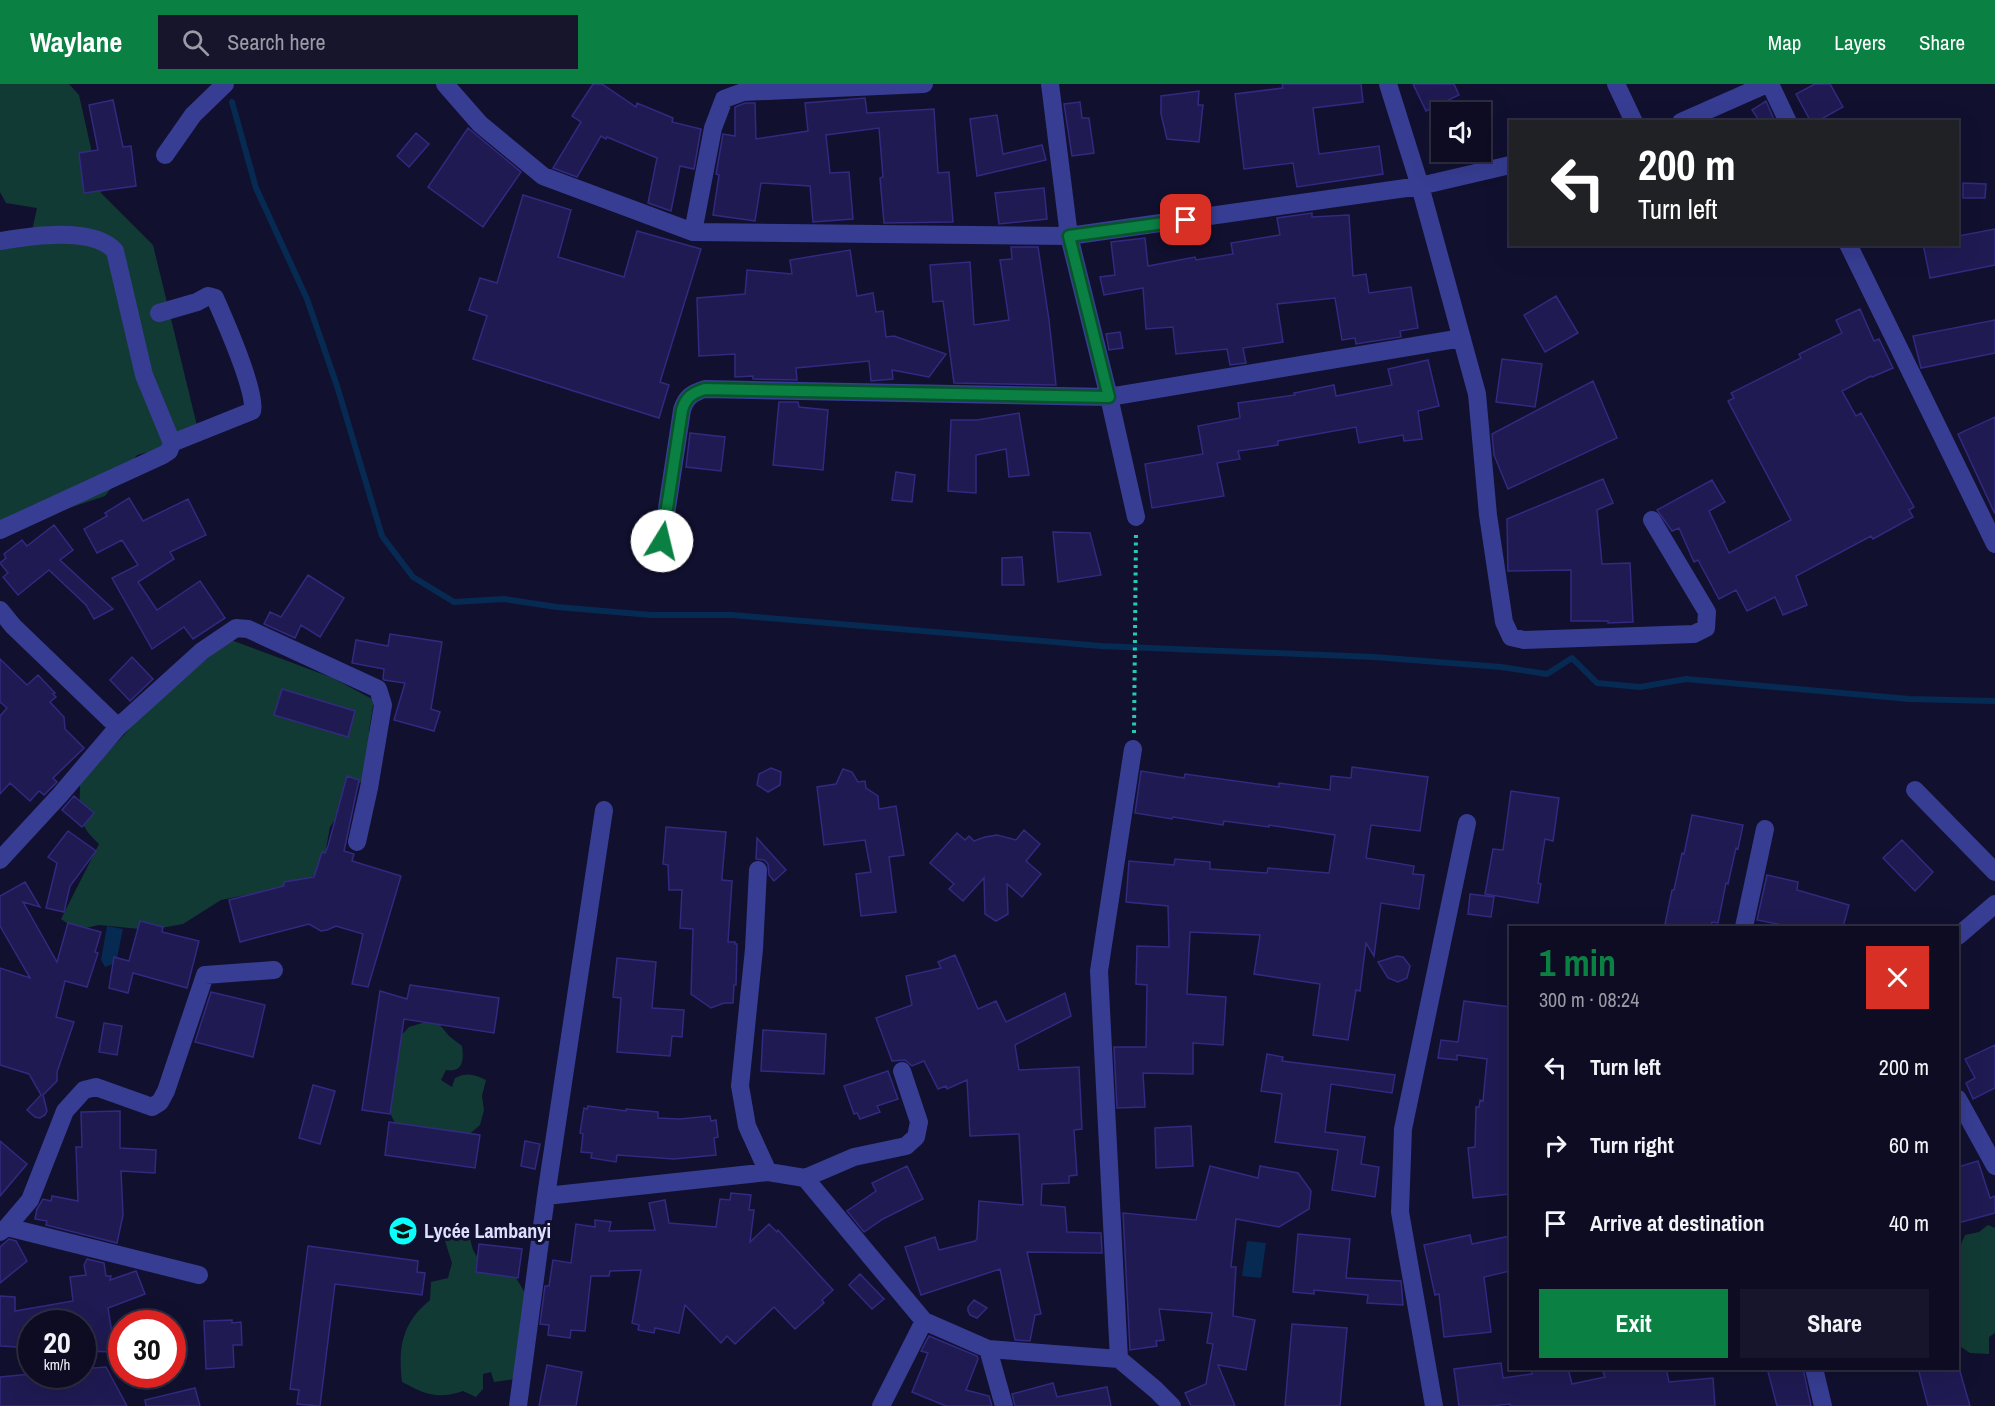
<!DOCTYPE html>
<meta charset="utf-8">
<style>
body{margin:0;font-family:"Archivo Narrow",sans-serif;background:#16152b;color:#f1f3f6;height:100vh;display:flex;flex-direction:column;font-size:22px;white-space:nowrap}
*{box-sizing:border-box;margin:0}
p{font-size:20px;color:#9a9ba6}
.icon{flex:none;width:33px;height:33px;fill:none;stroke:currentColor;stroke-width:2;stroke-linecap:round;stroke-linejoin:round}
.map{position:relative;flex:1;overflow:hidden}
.drawer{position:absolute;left:1509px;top:842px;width:450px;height:444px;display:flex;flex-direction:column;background:#0d0c23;border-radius:0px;box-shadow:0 6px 24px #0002,0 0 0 2px #2d2c41}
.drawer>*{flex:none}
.guide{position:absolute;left:1509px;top:36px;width:450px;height:126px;border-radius:0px;box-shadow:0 6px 24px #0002,0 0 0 2px #2d2c41;background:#202124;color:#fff;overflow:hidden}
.tools{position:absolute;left:1431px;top:18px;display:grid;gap:12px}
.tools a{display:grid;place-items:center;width:60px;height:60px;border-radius:0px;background:#0d0c23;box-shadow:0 6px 24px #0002,0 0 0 2px #2d2c41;font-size:30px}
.speed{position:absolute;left:18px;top:1226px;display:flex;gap:12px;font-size:30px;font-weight:700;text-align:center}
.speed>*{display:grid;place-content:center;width:78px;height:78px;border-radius:50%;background:#0d0c23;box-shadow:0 6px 24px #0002,0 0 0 2px #2d2c41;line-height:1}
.speed small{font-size:15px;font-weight:400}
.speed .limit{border:9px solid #d22;background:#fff;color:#111}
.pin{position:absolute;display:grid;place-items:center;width:51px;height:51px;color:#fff;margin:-26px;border-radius:12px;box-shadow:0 3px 9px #0006}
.me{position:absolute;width:66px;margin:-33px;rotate:9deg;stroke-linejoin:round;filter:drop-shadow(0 0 4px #0008)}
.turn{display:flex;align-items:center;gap:21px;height:126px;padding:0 30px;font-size:27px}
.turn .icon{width:78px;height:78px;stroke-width:2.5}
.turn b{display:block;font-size:42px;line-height:51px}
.round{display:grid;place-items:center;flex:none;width:63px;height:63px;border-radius:0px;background:#16152b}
.headline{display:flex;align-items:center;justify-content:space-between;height:102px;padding:0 30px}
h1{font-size:36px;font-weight:700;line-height:45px;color:#0b8043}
.primary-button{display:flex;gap:12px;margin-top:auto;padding:12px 30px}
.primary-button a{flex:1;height:69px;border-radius:0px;background:#0b8043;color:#fff;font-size:24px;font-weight:700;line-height:69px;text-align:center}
.primary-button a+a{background:#16152b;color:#f1f3f6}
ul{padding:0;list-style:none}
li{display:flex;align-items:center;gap:18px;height:78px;padding:0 30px}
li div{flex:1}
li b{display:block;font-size:22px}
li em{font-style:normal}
header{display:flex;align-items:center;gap:36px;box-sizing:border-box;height:84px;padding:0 30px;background:#0b8043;color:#fff}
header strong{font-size:28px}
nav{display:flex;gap:33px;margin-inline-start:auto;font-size:21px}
.search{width:420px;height:54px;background:#16152b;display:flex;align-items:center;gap:15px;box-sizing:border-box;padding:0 21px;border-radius:0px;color:#9a9ba6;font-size:22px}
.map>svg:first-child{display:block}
.green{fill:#123a34}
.water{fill:#062a52}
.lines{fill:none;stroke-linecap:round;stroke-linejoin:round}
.stream{stroke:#062a52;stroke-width:6}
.building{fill:#1f1a52;stroke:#312a80;stroke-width:1.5}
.path{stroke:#25cbaf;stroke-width:4;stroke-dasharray:3 4.5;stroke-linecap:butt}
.minor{stroke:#373d92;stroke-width:18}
.route-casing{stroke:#07532c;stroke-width:15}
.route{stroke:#0b8043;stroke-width:10}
.labels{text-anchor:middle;stroke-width:6;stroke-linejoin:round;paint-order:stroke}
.poi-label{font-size:20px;font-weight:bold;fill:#dedeff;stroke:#11102f;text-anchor:start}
</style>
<header>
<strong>Waylane</strong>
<div class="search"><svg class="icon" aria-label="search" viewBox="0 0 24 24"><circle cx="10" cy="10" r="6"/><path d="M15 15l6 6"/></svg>Search here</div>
<nav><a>Map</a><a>Layers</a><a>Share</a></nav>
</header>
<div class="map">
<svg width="1995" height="1322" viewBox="0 0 1995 1322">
<rect width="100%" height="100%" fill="#11102f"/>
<path class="green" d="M0 0H69L79 11 101 109 153 161 200 354 137 371 105 412 51 430 0 452V165L30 156 37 124 6 119 0 108Z
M231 556 333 594 374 616 369 647 373 668 369 685 330 743 322 786 301 800 221 816 183 840 150 846 99 841 77 846 61 835 99 760C75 738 80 728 80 698L165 607Z
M435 935 449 952 462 962C464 976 463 989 446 986L441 996 452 1003 455 994C467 988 474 990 486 996L482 1012 484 1026 480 1041 465 1054 398 1045 386 1021 396 957 409 943Z
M1988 1141 1995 1144V1249L1989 1253V1270L1970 1269 1958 1261V1167L1965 1151 1979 1148Z
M453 1145 469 1151 473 1166 482 1181 512 1187 525 1209 516 1295 494 1298 491 1288 483 1290V1305L476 1313 463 1307C437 1316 425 1310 402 1298 398 1263 402 1239 430 1216L431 1198 448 1194 452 1179 445 1157Z"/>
<path class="water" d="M107 842 123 845 116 879 105 883 101 876Z
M1247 1157 1266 1159 1261 1194 1242 1192Z"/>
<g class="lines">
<path class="stream" d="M232 18 256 104 307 215 337 302 382 452 413 493 454 518 504 515 557 523 651 531H732L1101 562 1374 573 1501 583 1547 590 1572 574 1597 599 1640 603 1686 595 1909 615 1995 617"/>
</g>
<path class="building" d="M593 0H602L636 23 637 19 673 34 672 38 701 45 694 85 680 82 671 127 648 119 657 74 607 53 606 55 601 52 577 93 553 84 581 38 572 32Z
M1282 0H1361L1363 18 1313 24 1319 70 1379 62 1383 90 1297 103 1293 79 1244 85 1235 10 1283 4Z
M1413 0H1454L1459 11 1426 27Z
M1815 0H1830L1843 23 1816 38H1811L1796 10Z
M1199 7 1198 21H1203L1199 58 1167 55 1161 30V12Z
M865 14 867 29 934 25 938 89 949 88 953 138 884 139 880 94 883 93 879 44 826 51 830 89 849 88 853 135 813 138 810 102 761 99 755 137 713 131 719 91 716 90 723 50 735 52V23L745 19H755L756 55 808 47 805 19Z
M113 16 123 63 131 62 136 102 84 109 79 69 98 66 89 21Z
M1766 17 1775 38H1760L1752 26Z
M1080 18 1082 34H1089L1094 69 1072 72 1064 20Z
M997 31 1003 70 1042 61 1046 76 977 92 970 35Z
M468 44 521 88 483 143 428 103Z
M416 49 429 60 409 83 397 72Z
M1963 99 1986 100 1985 114H1963Z
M1044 104 1047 135 999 140 995 109Z
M523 111 571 126 558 173 624 193 637 147 701 165 660 298 669 301 659 334 473 275 487 232 469 226 480 194 497 199Z
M1312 129V133L1349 131 1353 192 1366 190 1369 209 1411 203 1418 244 1400 247 1401 253 1356 260 1355 254 1342 256 1335 214 1277 220 1283 258 1243 264 1246 279 1230 281 1227 265 1176 270 1173 243 1146 245 1143 204 1104 211 1100 193 1115 191 1111 158 1145 154 1148 182 1195 173 1196 176 1233 170 1231 159 1280 151 1277 134Z
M1995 145V181L1930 194 1923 160H1958V152Z
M1011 163H1038L1049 236 1056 301 954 299 943 217 933 218 930 181 970 178 974 241 1009 236 1000 176 1012 175Z
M850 166 857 212 873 209 876 228 883 227 886 253 894 252 946 270 929 293 892 286 893 295 871 297 869 277 796 284 797 296 753 295V292L735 293V270L699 272 697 214 745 210 747 186 792 190 790 176Z
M1556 212 1578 249 1545 268 1524 231Z
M1860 225 1874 257 1879 255 1893 284 1872 293 1871 292 1842 307 1856 332 1861 329 1914 423 1909 426 1913 433 1873 455 1871 452 1796 492 1807 521 1783 531 1775 513 1747 527 1736 506 1719 515 1698 476 1694 478 1679 444 1672 447 1657 426 1712 396 1725 418 1709 427 1729 469 1791 436 1728 317 1734 314 1731 309 1801 274 1799 270 1842 249 1836 236Z
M1995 236V269L1921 284 1913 252Z
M1120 248 1123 264 1109 266 1106 250Z
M1502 275 1542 280 1535 323 1496 318Z
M1428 276 1439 322 1418 327 1422 355 1404 357 1403 351 1359 359 1356 343 1278 357V361L1238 367 1240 375 1217 379 1224 412 1152 424 1145 380 1203 370 1198 342 1240 334 1238 319 1295 311 1294 309 1334 301 1336 312 1392 301 1388 285Z
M1593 297 1617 354 1508 405 1494 371 1492 350Z
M779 318H798L799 323 828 326 823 386 773 381Z
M1019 329 1029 391 1009 393 1006 365 976 371V409L948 407 951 336H977Z
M1995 333V430L1958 350Z
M690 349 725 353 721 387 686 383Z
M896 388 915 391 912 418 892 416Z
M1603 395 1613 419 1597 426 1602 480 1630 479 1633 538 1608 539V537H1571V486L1508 487 1507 435Z
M129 414 143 437 188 415 206 451 170 468 174 475 138 498 157 526 200 497 225 534 193 555 184 543 152 565 112 494 138 481 122 456 97 469 84 445 107 432 105 429Z
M54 441 73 466 60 476 113 525 94 535 86 521 49 486 18 511 3 493 8 489 0 479 6 474 4 470 22 456 27 462Z
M1053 448 1090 449 1101 491 1058 498Z
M1022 473 1024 501H1002V474Z
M308 491 344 514 320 553 301 541 295 554 264 540 270 528 281 533Z
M390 550 442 558 431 625 440 628 434 647 394 636 405 599 384 596 383 595 384 585 352 579 356 556 388 562Z
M132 573 153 595 130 617 110 596Z
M0 575 27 601 38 591 55 609 53 610 56 613 50 618 64 633 65 645 84 664 53 694 57 698 44 711 39 707 30 717 10 699 0 710V632L7 624 0 618Z
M282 605 355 627 348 653 274 631Z
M1352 683 1428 693 1420 747 1371 741 1366 774 1414 782 1413 790 1424 791 1419 825 1381 819 1374 872 1366 859 1360 907 1356 906 1348 956 1313 951 1320 900 1254 890 1260 851 1190 848 1187 910 1226 913 1223 961 1193 959V990L1143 989 1145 1023 1117 1024 1114 963H1146L1147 901 1136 900 1137 862 1169 863 1168 822 1126 818 1129 777 1174 781 1175 775 1210 778V785L1267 789 1268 784 1329 789 1335 751 1269 741V743L1224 737 1223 741 1173 733 1172 735 1135 729 1141 687 1184 694 1185 690 1279 703V699L1330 706 1331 692 1351 694Z
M771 684 781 688 780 701 768 708 757 701 759 690Z
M843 685 852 688 858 698 865 697 866 704 878 712 879 725 896 722 904 771 889 773 896 828 861 832 856 790 871 788 865 756 824 761 817 703 836 700Z
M347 692 359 696 344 767 354 770 352 777 401 792 368 903 352 900 363 850 336 842 327 846 321 847 309 840 240 858 229 816 284 802V798L314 793 322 768 325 769 328 762Z
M1511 707 1559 714 1553 757 1545 755 1538 799 1541 800 1538 819 1485 810 1493 765 1503 766Z
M74 712 94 729 82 743 62 726Z
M1692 731 1743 741 1738 765 1736 764 1728 800 1726 799 1718 839 1712 838 1711 843H1681L1665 840 1672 806H1674L1682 769 1684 770Z
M666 743 726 748 722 793V796L732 797 728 858H735V860H737L736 901H734L733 919H724L711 924 691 910 693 845 680 844 682 806H669L668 781 663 780Z
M1024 746 1040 760 1026 777 1041 790 1022 813 1007 800 1008 830 996 837 985 830 984 794 963 817 949 805 954 800 930 779 957 749 965 756 969 752 974 757 985 753 997 751 1016 756Z
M68 747 96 767 70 802 64 828 46 824 57 779 48 773Z
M757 754 786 786 774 797 769 791 768 780 764 776 756 775Z
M1902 756 1933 788 1915 807 1883 774Z
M1767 791 1798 798 1797 806 1849 821 1843 843H1792L1757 836Z
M25 798 40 823 23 818 57 878 68 839 101 848 95 868 98 869 87 903 65 897 56 933 74 938 57 988V997L43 1011 47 1027 45 1031 40 1034 35 1033 27 1026 41 1011 29 990 0 981V884L30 894 0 842V812Z
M1470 810 1494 813 1491 833 1468 830Z
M140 837 163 843 162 848 199 857 187 904 133 889 128 909 109 904 114 873 129 877Z
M955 871 978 925 996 917 1006 938 1065 909 1071 932 1015 961 1019 986 1079 983 1082 1045 1074 1046 1077 1091 1069 1092V1099L1042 1100 1041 1121 1065 1123 1067 1148 1101 1149 1102 1169 1027 1168 1041 1230 1035 1231 1030 1257 1015 1256 1000 1185 921 1211 905 1163 935 1153 939 1166 975 1157 977 1155 979 1117 1023 1121 1019 1050 970 1052 967 996 947 1005 946 1002 938 1005 924 977 912 982 905 976 892 977 876 934 912 921 906 892 941 884 938 878Z
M1397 872 1403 873 1410 882 1407 894 1398 898 1388 894 1378 878Z
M617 874 656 878 652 924 684 926 682 953 672 952 670 972 617 968 621 914 613 913Z
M410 901 499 914 494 949 404 935 390 1030 362 1026 380 907 407 915Z
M211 908 265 921 253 973 195 958Z
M1464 917 1510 923 1509 990H1510V1110L1473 1114 1468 1064 1475 1063 1476 1023H1479L1480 1016 1483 1017 1487 975 1457 971V976L1438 974 1441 956 1458 958Z
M104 939 122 942 117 971 99 968Z
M763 946 826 950 824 990 761 987Z
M1995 961V1004L1973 1015 1966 999 1975 994 1965 975Z
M1267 970 1283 973 1282 977 1395 991 1392 1009 1331 1000 1325 1048 1365 1053 1361 1080 1379 1083 1375 1113 1332 1106 1338 1066 1275 1058 1282 1010 1261 1007Z
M888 987 898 1015 877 1022 880 1028 860 1035 857 1029 854 1030 844 1002Z
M313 1001 335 1007 320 1060 299 1054Z
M588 1022 626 1027V1025L658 1028V1034L680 1035 710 1032 711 1037 716 1036 718 1053 714 1054 716 1071 674 1075 617 1071 616 1078 591 1074 592 1069 581 1068 583 1050 580 1049 584 1024 587 1025Z
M120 1027V1064L156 1066 155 1089 121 1087 123 1131 117 1159 46 1141 47 1137 35 1135 37 1125 43 1115 51 1117 52 1112 78 1117 76 1063H82L81 1028Z
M389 1038 480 1051 475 1084 385 1071Z
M1191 1042 1193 1082 1156 1084 1155 1044Z
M0 1057 27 1080 0 1112Z
M525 1057 540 1060 535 1085 521 1082Z
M1978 1077 1990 1114 1995 1112V1129L1958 1139V1083Z
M907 1082 923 1115 883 1135 864 1148 847 1127 876 1107 872 1099Z
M1210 1082 1258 1094 1260 1082 1298 1089 1311 1107 1309 1125 1279 1143 1236 1135 1231 1183H1236L1233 1232 1255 1236 1246 1286 1218 1281 1235 1322H1191L1185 1309 1206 1300 1213 1260 1207 1259 1212 1229 1159 1225 1164 1256 1156 1257 1157 1262 1130 1266 1123 1129 1196 1136Z
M731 1109 751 1111 749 1126H754L750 1158 769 1140 777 1148 778 1146 833 1206 822 1216 824 1219 795 1245 774 1223 735 1260 727 1252 721 1259 685 1221 679 1249 655 1244 654 1249 638 1246 639 1241 632 1239 641 1186 610 1187 609 1192H591L585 1247 571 1246 570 1254 548 1251 549 1241 540 1240 545 1202H549L553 1176 571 1179 576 1140 595 1143V1136L611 1138 609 1147 655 1146 649 1119 665 1116 669 1139 716 1143 720 1115 730 1116Z
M1298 1150 1350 1155 1346 1194 1401 1197 1403 1221 1367 1219 1368 1211 1314 1206V1210L1293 1208Z
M1470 1151 1472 1160 1510 1152V1187L1484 1193 1491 1248 1444 1253 1439 1210 1435 1211 1424 1161Z
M9 1155 16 1157 27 1177 0 1199V1163Z
M479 1160 522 1165 518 1194 476 1188Z
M308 1162 418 1177 417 1188 425 1189 422 1211 335 1200 320 1322 297 1320 299 1306 290 1305Z
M87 1175 104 1179 106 1192H111L110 1196 136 1187 145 1210 108 1224 115 1268 82 1267V1239H32V1264L0 1262V1212L15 1213V1227L73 1217 70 1193 86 1191 84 1181Z
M860 1190 884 1215 872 1225 849 1201Z
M974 1216 987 1224 977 1234 970 1231 968 1227V1223Z
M232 1236V1239L241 1238 242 1261H233L234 1283 206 1285 204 1237Z
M1292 1240 1347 1244 1340 1322H1285Z
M929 1252 977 1272 978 1275 966 1306 989 1312 992 1322H946L912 1308 928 1269 921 1267Z
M1501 1279 1503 1294 1532 1290 1531 1284H1568L1572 1300 1605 1293 1603 1288 1621 1284H1666L1669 1298 1713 1294 1715 1322H1511L1510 1320 1492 1322H1459L1454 1285Z
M547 1281 582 1288 576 1322H539Z
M106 1283 127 1322H0V1293L31 1290H82V1285Z
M1767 1284H1803L1811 1322H1777Z
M1918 1284H1959L1970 1322H1928Z
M1053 1299 1057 1313 1107 1303 1111 1322H1015L1012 1310Z
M195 1304 200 1322H146L145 1316Z"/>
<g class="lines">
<path class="path" d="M1134 649 1136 449"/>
<path class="minor" d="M445 0 480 40 543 92 693 148 1069 152 1420 102 1510 81
M1050 0 1069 152 1109 313 1136 433
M1388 0 1420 102 1477 310 1488 431 1504 538 1511 553 1524 556 1694 550 1706 544 1707 528 1652 436
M1616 0 1634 38
M1770 0 1788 38
M1681 38 1767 0
M165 71 193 31 225 0
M693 148 713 44 724 15 743 8 924 0
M0 157C30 152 93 142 115 167L144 291 172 359 169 367 163 371 0 446
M1848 160 1995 460
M159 229 197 218 208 212 215 214C223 232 259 313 252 327L172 359
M662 457 682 326C686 313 692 309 705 305L1109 313 1462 254
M0 526 13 542 118 643
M1915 706 1995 788
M0 776 60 711 118 643 202 567 236 544 248 545 378 605 383 621 369 704 357 758
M758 786 754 865 740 1002 747 1042 768 1088
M1744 843 1765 745
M1958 852 1995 820
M1958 1015 1995 1082
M805 1094 854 1073 906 1062 916 1053 919 1038 902 987
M546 1112 768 1088 805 1094 924 1237 988 1265 1119 1275 1156 1306 1172 1322
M7 1143 199 1191
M0 1148 7 1143 30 1116 65 1027 84 1006 96 1003 152 1023 160 1018 166 1007 205 891 274 886
M988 1265 1004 1322
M1119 1275 1099 887 1133 665
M1814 1284 1823 1322
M518 1322 546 1112 604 726
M881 1322 924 1237
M1434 1322 1400 1128 1403 1045 1467 739"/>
</g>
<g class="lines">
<g class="route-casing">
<path id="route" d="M662 457 682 326C686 313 692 309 705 305L1109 313 1069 152 1186 136"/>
</g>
<use href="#route" class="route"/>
</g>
<defs>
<g id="school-disc" transform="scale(1.5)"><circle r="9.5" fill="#0afffc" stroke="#11102f"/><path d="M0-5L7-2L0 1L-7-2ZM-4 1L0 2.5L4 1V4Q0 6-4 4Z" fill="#111"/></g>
</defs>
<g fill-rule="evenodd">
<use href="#school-disc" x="403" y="1147"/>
</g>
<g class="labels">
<g class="poi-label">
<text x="424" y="1154">Lycée Lambanyi</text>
</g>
</g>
</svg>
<div class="tools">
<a><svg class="icon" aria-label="sound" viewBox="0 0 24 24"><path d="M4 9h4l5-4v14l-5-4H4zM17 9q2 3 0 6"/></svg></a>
</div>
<div class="speed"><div>20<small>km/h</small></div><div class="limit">30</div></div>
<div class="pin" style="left:1186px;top:136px;background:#d93025"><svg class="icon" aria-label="arrive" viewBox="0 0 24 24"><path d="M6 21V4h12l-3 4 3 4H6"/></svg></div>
<svg class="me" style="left:662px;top:457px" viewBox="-20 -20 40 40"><circle r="19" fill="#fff"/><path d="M0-13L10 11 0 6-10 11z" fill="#0b8043"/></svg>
<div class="guide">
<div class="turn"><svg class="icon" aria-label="left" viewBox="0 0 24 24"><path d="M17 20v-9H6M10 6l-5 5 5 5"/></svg><div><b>200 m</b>Turn left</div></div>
</div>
<section class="drawer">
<div class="headline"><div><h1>1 min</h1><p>300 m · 08:24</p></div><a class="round" style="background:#d93025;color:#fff"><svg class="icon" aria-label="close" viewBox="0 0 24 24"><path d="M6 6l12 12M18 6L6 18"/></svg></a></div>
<ul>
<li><svg class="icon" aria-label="left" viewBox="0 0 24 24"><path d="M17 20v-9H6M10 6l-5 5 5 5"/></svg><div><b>Turn left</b></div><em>200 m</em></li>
<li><svg class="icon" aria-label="right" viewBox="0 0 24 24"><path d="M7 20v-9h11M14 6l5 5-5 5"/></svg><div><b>Turn right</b></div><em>60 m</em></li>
<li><svg class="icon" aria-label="arrive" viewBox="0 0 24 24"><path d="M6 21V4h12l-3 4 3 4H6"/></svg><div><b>Arrive at destination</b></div><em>40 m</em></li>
</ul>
<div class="primary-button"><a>Exit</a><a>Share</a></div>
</section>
</div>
